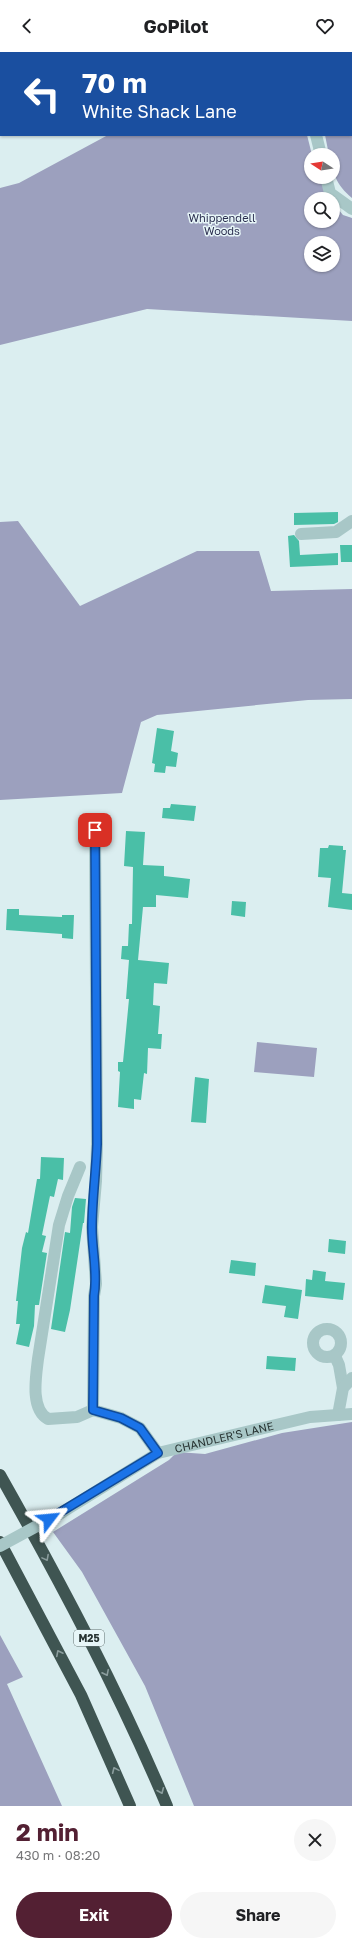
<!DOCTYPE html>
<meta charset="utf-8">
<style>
body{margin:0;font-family:"Golos Text",sans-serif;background:#f6f6f6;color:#202124;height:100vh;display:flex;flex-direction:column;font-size:15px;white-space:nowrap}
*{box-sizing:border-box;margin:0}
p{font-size:13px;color:#757577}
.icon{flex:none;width:22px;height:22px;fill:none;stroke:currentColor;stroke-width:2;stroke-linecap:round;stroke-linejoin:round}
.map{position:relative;height:1754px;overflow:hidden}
.panel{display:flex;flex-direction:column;background:#fff;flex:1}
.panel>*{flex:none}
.top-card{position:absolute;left:0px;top:0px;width:352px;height:84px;box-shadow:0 1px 3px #0004;background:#1a4fa0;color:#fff;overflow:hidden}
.needle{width:26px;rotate:282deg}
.buttons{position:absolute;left:304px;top:96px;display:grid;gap:8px}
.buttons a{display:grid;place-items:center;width:36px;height:36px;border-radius:50%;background:#fff;box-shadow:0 1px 3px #0004;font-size:20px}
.pin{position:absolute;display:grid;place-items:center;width:34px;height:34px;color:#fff;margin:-17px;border-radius:8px;box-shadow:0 2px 6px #0006}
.me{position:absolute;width:44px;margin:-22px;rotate:61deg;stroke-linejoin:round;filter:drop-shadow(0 0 3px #0008)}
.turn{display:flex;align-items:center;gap:14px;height:84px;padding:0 16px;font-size:18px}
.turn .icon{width:52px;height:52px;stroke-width:2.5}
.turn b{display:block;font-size:28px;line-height:34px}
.round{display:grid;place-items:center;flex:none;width:42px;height:42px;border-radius:21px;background:#f6f6f6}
.summary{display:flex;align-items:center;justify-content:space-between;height:68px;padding:0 16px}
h1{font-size:24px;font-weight:700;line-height:30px;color:#532033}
.cta{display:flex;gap:8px;margin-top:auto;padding:8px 16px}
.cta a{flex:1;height:46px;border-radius:24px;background:#532033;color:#fff;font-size:16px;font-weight:700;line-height:46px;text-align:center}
.cta a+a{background:#f6f6f6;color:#202124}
header{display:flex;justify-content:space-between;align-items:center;height:52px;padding:0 16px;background:#fff;font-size:18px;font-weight:700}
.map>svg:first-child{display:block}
.green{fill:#9ca0be;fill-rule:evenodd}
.building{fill:#4abfa7}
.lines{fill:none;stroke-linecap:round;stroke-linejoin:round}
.path{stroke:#92b3b3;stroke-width:2;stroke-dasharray:2 2;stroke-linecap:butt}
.minor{stroke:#a8c7c7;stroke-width:12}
.highway{stroke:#3f5552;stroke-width:12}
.minor-bridge{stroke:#a8c7c7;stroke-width:12}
.oneway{stroke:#8b9d9d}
.route-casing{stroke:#114b97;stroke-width:10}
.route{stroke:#1a73e8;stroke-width:7}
.labels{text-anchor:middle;stroke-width:3;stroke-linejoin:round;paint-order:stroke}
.shield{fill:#e7f6f8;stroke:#616e6e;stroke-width:1}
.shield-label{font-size:10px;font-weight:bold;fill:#283433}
.park-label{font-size:11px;fill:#2d3051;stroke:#e7f6f8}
.street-label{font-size:11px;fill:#283433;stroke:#e7f6f8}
</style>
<header><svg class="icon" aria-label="back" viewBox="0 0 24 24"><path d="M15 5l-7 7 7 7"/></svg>GoPilot<svg class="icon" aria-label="heart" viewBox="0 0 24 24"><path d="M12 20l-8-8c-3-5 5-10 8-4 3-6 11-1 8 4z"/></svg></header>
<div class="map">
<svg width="352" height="1754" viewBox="0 0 352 1754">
<rect width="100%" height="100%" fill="#dbeef0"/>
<path class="green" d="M301 0H352V146C336 132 333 124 333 103H329L325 83H351V1Z
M108 83H307L312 103H311V125H319L331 147H311V169H333V151L343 163 352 166V269L147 257 0 293V136L19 131ZM311 191H333V213H311Z
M18 469 80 554 197 499H259L271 539 352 537V647L308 648 157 663 141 670 122 741 0 748V470Z
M257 990 317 996 314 1025 254 1020Z
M352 1370V1754H194L145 1634 82 1520 53 1480 169 1408 177 1400 205 1402 282 1381Z
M0 1583 23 1625 7 1632 62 1754H0Z"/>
<path class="building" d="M338 460V470L334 472 294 473V461Z
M294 483 299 489 300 503 338 501V513L290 515 288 484Z
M340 493H352V510H341Z
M157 676 174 679 171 699 178 701 176 715 166 714 165 721 154 720 155 712 152 711Z
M171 752 196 754 194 769 162 766 163 756H170Z
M126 779 145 780 143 813 164 814V824L190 827 188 846 156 843V855H143L138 908 169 911 167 932 154 931 153 953 160 954 158 982H162L161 997 148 996 147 1022 144 1021 141 1048 134 1047V1057L118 1055 120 1020 118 1019V1010H123L129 947H126L129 908 121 907 122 894H128L129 872H132L133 815 124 814Z
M329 793 343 794V798H346L342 841 352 842V858L328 855 331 826 318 825 320 796H328Z
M232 849 246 850 245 865 231 863Z
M7 857H19V863L62 865V863H74L73 887 62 886V882L6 878Z
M195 1025 209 1027 206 1071 191 1070Z
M41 1105 64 1106 63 1128 58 1127 54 1145 50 1144 42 1183 46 1184 42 1200 47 1201 39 1253H35L34 1274 29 1295 16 1292 20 1272H16L18 1249H16L22 1196 26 1180 28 1181 37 1127H40Z
M75 1146 86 1147 84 1171H83L70 1258 65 1280 51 1277 65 1180 70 1181 72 1155Z
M329 1187 346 1189 345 1202 328 1200Z
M231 1208 256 1211 255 1224 229 1221Z
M313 1218 326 1220 325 1229 345 1231 343 1248 305 1244 306 1227 312 1228Z
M265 1233 302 1238 298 1267 284 1265 286 1254 262 1251Z
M267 1304 296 1306 295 1319 266 1317Z"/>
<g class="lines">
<path class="path" d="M351 40H352"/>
<g class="minor">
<path d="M293 0V1"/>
<path d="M139 1 140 0"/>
<path d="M316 83 321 103"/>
<path d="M326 125 330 141 352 157"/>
<path d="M301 482 336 480 352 469"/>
<path d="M95 778 97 1092 96 1129 92 1175 96 1232 94 1244 93 1358 121 1366 140 1376 158 1401"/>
<path d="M80 1115 68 1144 59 1173 38 1307C36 1324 30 1357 48 1367L77 1365 93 1358"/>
<circle cx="327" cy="1291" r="14"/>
<path d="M335 1304 339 1313 343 1336"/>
<path d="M338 1363 343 1336 352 1326"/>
<path id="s1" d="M61 1461 158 1401 310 1365 352 1362"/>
</g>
<path class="highway" d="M0 1423C61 1531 119 1640 167 1754
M0 1490 81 1643 130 1754"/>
<path class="minor-bridge" d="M0 1494 61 1461"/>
</g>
<defs><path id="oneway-chevron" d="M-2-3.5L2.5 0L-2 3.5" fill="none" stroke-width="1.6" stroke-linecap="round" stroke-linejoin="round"/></defs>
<g class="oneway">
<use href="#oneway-chevron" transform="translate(46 1506) rotate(62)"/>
<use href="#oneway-chevron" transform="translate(59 1601) rotate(-117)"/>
<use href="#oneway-chevron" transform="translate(106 1621) rotate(64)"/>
<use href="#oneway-chevron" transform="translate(115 1718) rotate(-114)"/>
<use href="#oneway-chevron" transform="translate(161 1739) rotate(67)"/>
</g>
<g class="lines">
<g class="route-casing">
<path id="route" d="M49 1467 158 1401 140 1376 121 1366 93 1358 94 1244C98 1221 92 1199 92 1176 92 1148 96 1120 97 1092L95 778"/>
</g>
<use href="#route" class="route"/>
</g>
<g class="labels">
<rect class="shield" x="74" y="1578" width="30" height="16" rx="3"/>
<g class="shield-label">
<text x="89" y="1590">M25</text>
</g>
<g class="park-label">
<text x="222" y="170">Whippendell<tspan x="222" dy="13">Woods</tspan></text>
</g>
<g class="street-label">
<text dy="4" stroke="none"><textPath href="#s1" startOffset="182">CHANDLER'S LANE</textPath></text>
</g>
</g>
</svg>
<div class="buttons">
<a><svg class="needle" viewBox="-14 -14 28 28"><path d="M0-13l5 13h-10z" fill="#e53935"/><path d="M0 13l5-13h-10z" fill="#757577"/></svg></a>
<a><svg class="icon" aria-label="search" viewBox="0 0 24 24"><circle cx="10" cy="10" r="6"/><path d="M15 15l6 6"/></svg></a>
<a><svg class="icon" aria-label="layers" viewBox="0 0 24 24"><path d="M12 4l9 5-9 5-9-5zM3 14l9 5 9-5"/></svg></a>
</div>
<div class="pin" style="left:95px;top:778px;background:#d93025"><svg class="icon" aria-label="arrive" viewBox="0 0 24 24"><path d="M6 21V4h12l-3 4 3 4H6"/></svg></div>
<svg class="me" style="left:49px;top:1467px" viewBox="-20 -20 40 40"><path d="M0-17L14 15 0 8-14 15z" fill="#1a73e8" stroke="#fff" stroke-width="4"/></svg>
<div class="top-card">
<div class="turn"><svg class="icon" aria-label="left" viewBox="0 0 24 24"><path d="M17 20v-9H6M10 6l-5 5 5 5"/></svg><div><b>70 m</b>White Shack Lane</div></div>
</div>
</div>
<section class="panel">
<div class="summary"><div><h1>2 min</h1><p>430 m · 08:20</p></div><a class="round"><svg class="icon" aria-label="close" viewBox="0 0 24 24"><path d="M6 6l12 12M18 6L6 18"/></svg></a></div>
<div class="cta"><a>Exit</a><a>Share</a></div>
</section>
